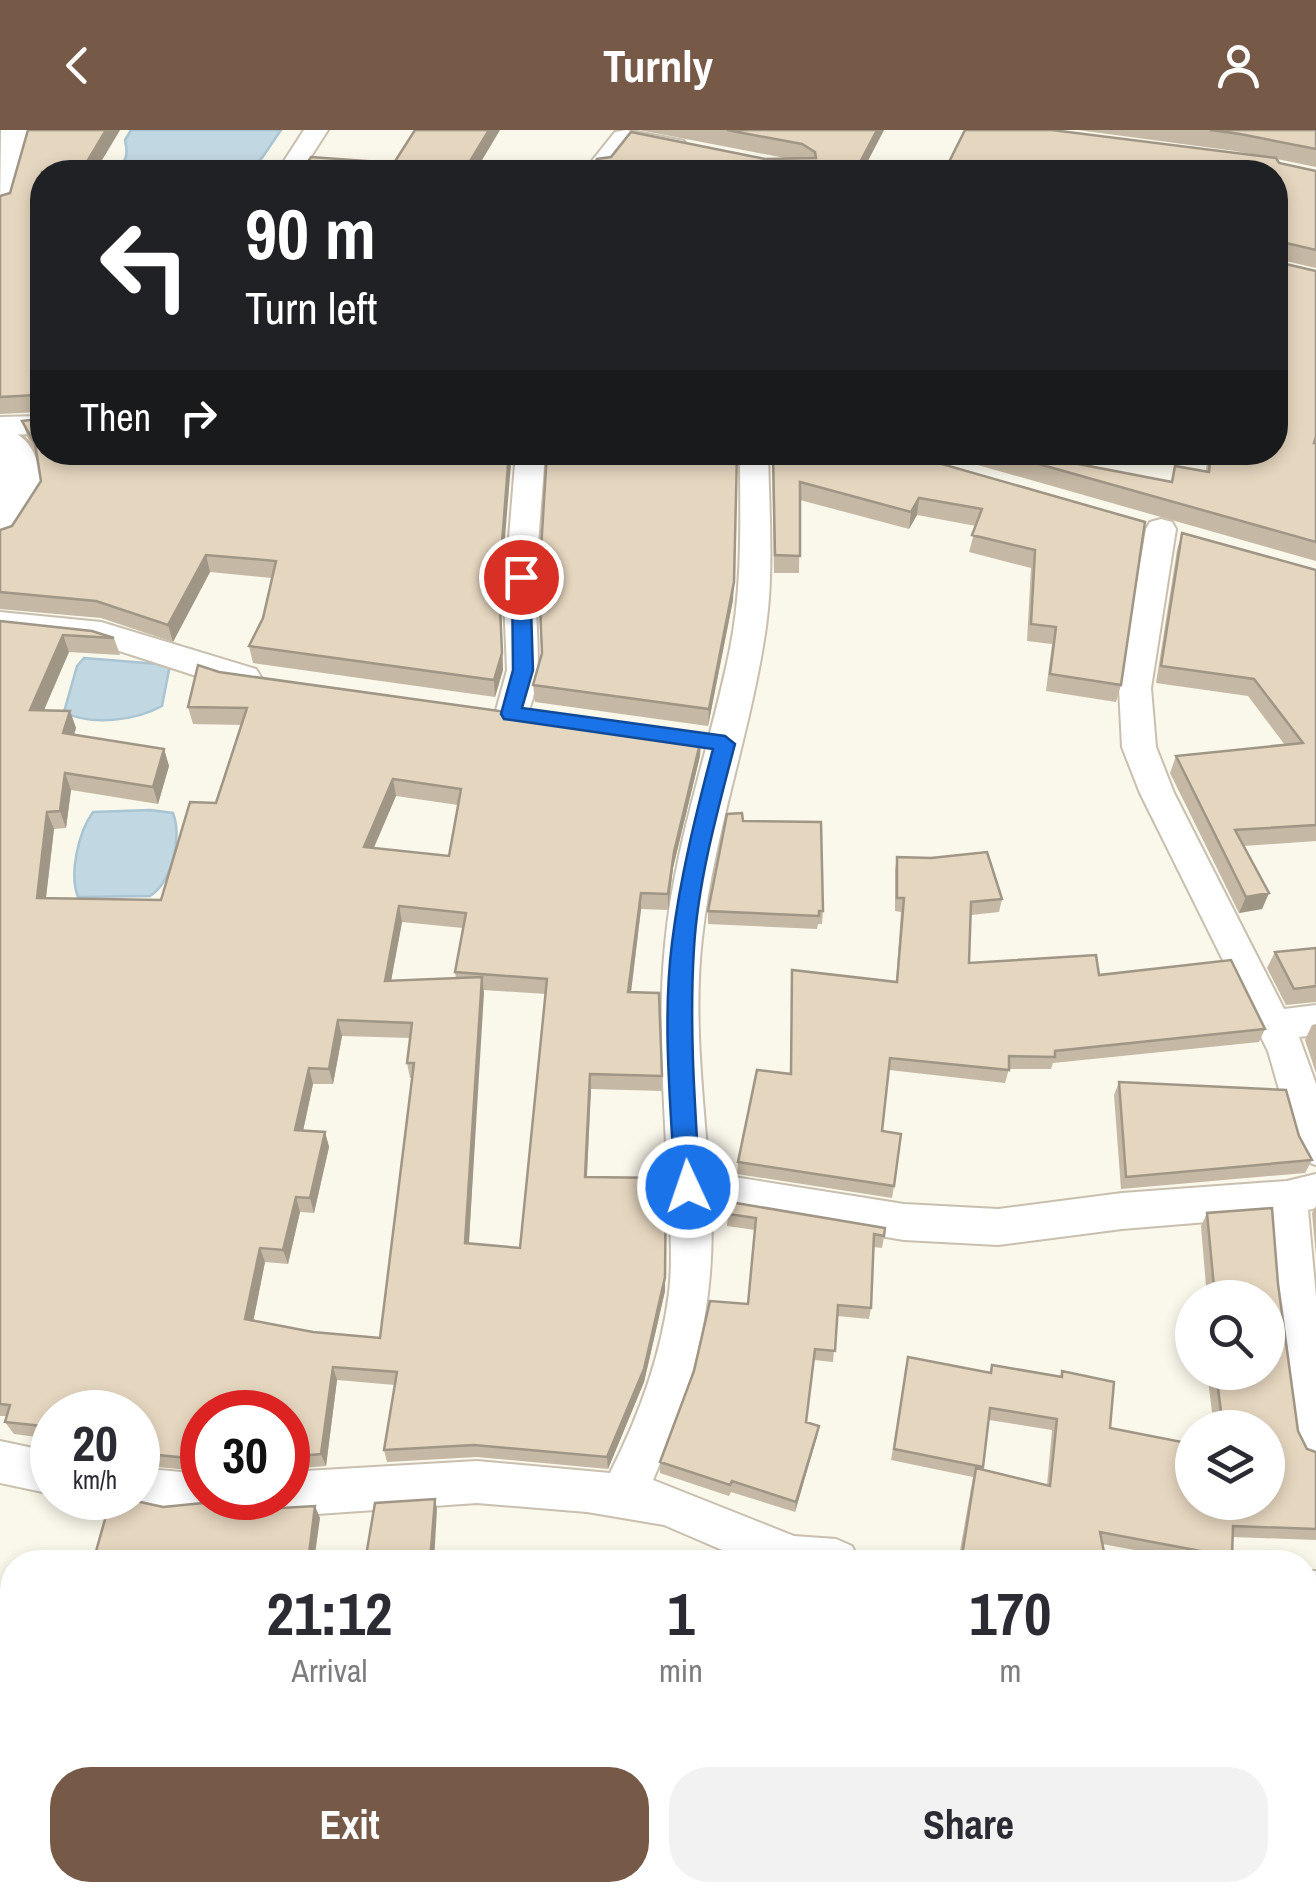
<!DOCTYPE html>
<style>
body{margin:0;font-family:"Archivo Narrow",sans-serif;background:#f2f2f3;color:#2b2b33;height:100vh;display:flex;flex-direction:column;font-size:38px;white-space:nowrap}
*{box-sizing:border-box;margin:0}
p{font-size:32px;color:#7c7c81}
.icon{flex:none;width:55px;height:55px;fill:none;stroke:currentColor;stroke-width:2;stroke-linecap:round;stroke-linejoin:round}
.map{position:relative;flex:1;overflow:hidden}
.side{position:absolute;left:0px;top:1420px;width:1318px;height:352px;display:flex;flex-direction:column;background:#fff;border-radius:40px 40px 0 0;box-shadow:0 5px 15px #0003}
.side>*{flex:none}
.hud{position:absolute;left:30px;top:30px;width:1258px;height:305px;border-radius:40px;box-shadow:0 5px 15px #0003;background:#202124;color:#fff;overflow:hidden}
.controls{position:absolute;left:1175px;top:1150px;display:grid;gap:20px}
.controls a{display:grid;place-items:center;width:110px;height:110px;border-radius:50%;background:#fff;box-shadow:0 5px 15px #0003;font-size:50px}
.speed{position:absolute;left:30px;top:1260px;display:flex;gap:20px;font-size:50px;font-weight:700;text-align:center}
.speed>*{display:grid;place-content:center;width:130px;height:130px;border-radius:50%;background:#fff;box-shadow:0 5px 15px #0003;line-height:1}
.speed small{font-size:25px;font-weight:400}
.speed .limit{border:15px solid #d22;background:#fff;color:#111}
.pin{position:absolute;display:grid;place-items:center;width:85px;height:85px;color:#fff;margin:-42px;border:5px solid #fff;border-radius:50%;box-shadow:0 2px 10px #0007}
.me{position:absolute;width:110px;margin:-55px;rotate:357deg;stroke-linejoin:round;filter:drop-shadow(0 0 8px #0008)}
.turn{display:flex;align-items:center;gap:35px;height:210px;padding:0 50px;font-size:45px}
.turn .icon{width:130px;height:130px;stroke-width:2.5}
.turn b{display:block;font-size:70px;line-height:85px}
.then{display:flex;align-items:center;height:95px;padding:0 50px;background:#0003;gap:20px;font-size:38px}
.eta{display:flex;justify-content:space-evenly;align-items:center;height:170px;text-align:center}
.eta b{font-size:60px;font-weight:800;line-height:70px}
.button{display:flex;gap:20px;margin-top:auto;padding:20px 50px}
.button a{flex:1;height:115px;border-radius:40px;background:#775947;color:#fff;font-size:40px;font-weight:800;line-height:115px;text-align:center}
.button a+a{background:#f2f2f3;color:#2b2b33}
header{display:flex;justify-content:space-between;align-items:center;height:130px;padding:0 50px;background:#775947;color:#fff;font-size:45px;font-weight:800}
.map>svg:first-child{display:block}
.water{fill:#c1d7e2;stroke:#a9c4d2;stroke-width:2.5}
.lines{fill:none;stroke-linecap:round;stroke-linejoin:round}
.street-casing{stroke:#c8bfaf;stroke-width:4}
.secondary-casing{stroke:#c9beab;stroke-width:6}
.street{fill:#fff;fill-rule:evenodd}
.secondary{fill:#fff;fill-rule:evenodd}
.wall{fill:#c5b8a4;fill-rule:evenodd}
.shaded-wall{fill:#a09686}
.building{fill:#e5d6bf;stroke:#a09686;stroke-width:2.5;fill-rule:evenodd}
.route{fill:#1a73e8;stroke:#114b97;stroke-width:2.5}
</style>
<header><svg class="icon" aria-label="back" viewBox="0 0 24 24"><path d="M15 5l-7 7 7 7"/></svg>Turnly<svg class="icon" aria-label="person" viewBox="0 0 24 24"><circle cx="12" cy="8" r="4"/><path d="M4 21q1-7 8-7t8 7"/></svg></header>
<div class="map">
<svg width="1316" height="1772" viewBox="0 0 1316 1772">
<rect width="100%" height="100%" fill="#faf7eb"/>
<path class="water" d="M131 0H281L262 28 246 42H111C126 32 129 28 125 10Z
M84 528 170 535 162 576C135 591 91 596 64 582L77 536Z
M150 680 173 683C182 707 172 752 150 766L78 767C69 744 78 703 93 682Z"/>
<g class="lines">
<g class="street-casing">
<path id="street" d="M304 0H328L310 28 368 35 380 42 285 39 282 34Z
M626 0 684 11 687 16 675 23 630 15 608 42H583L615 2Z
M42 286V304L0 305V287Z
M516 322H545C542 371 536 421 536 470 536 512 545 554 523 592L511 596 499 592 495 584 507 540 504 469Z
M740 322H768C769 380 774 439 766 497 751 602 714 702 702 808 693 886 703 965 709 1043L904 1074 998 1079 1122 1063 1287 1051 1316 1044V1078L1308 1080 1316 1167V1333L1300 1327 1294 1312 1274 1166 1268 1087 1122 1099 998 1115 904 1110 711 1078C716 1176 692 1261 653 1350L794 1406 836 1409 852 1416 859 1432H750L664 1395 587 1382 477 1373 288 1386 272 1379 267 1368H288V1342L477 1331 610 1343C639 1286 661 1226 669 1163 673 1128 670 1092 668 1057 665 978 657 895 665 815 674 714 710 618 730 519 743 454 740 388 740 322Z
M1161 389 1172 392 1176 399 1151 558 1156 617 1174 663 1284 879 1316 875V905L1299 907 1316 954V1035L1302 1030 1296 1018 1268 921 1140 663 1122 617 1119 558 1146 399 1150 392Z
M0 482 101 492 256 539 261 547 256 555 245 558 224 555 98 514 0 504Z
M0 1311 52 1322V1364L0 1353Z
M138 1338 202 1344V1368H223L218 1380C191 1391 149 1385 122 1374L119 1368H138Z
M1305 1441H1316V1487H1305Z"/>
</g>
<g class="secondary-casing">
<path id="secondary" d="M1 0H35C24 24 26 59 12 78L0 82Z
M0 297C37 307 38 333 44 366L15 411 0 415Z"/>
</g>
<use href="#street" class="street"/>
<use href="#secondary" class="secondary"/>
</g>
<path class="wall" d="M28 0H120L96 40 97 42H42L500 469 503 540 495 567 253 533 249 516 263 488 272 448 210 442 173 512 101 488 0 479V400L12 396 41 351 37 324 28 308 22 291 39 289V282L0 284V66L10 63Z
M639 0H884L862 42 765 29 785 28Z
M1078 0H1316V37L1277 29 1279 33 1316 41V138L1277 129 1314 313H1316V431L932 322H1060L1066 324 1064 332 1171 352 1175 336 1206 341 1208 322H1275V42H944L1267 27 1235 21Z
M772 322H900L1145 392 1121 555 1116 572 1046 561 1052 514 1027 511 1031 438 969 422 976 396 917 385 909 399 800 370 799 443H774Z
M1182 403 1316 440V711L1244 716 1269 763 1262 779 1239 783 1170 643 1176 626 1285 615 1248 566 1156 553 1177 420Z
M733 470 708 596 535 572 533 555 542 523Z
M0 491 114 508 120 525 69 522 44 580 70 581 76 598 74 605 164 619 169 636 158 674 71 660 66 698 54 699 46 768 161 770 216 673 242 595 193 594 188 577 219 542 701 609 700 626 673 738 668 780 641 779 631 862 662 946V961L591 959 587 1047 666 1048 665 1161 644 1252 608 1339 477 1327 387 1332 384 1320 395 1255 337 1250 326 1336 288 1339V1282H202V1358L199 1352V1341L138 1335V1282H52V1309L14 1304 5 1292 7 1286H0ZM396 666 458 675 449 726 374 718ZM402 792 463 798 455 842 456 848 391 851ZM483 860 546 864 520 1118 469 1113ZM342 906 410 908 407 933 410 948H412L380 1208 313 1202 253 1191 265 1132 288 1134 300 1082 314 1083 329 1017 325 1002 303 1001 313 954H333Z
M743 691 823 781 822 794H818L817 799 708 794V781Z
M897 727 1002 769 999 782 971 785 969 833 1099 845 1265 899 1259 912 1053 933 1051 939H1009L1005 953 889 940 882 1001 894 1056 892 1068 737 1044 738 1032 790 944 792 840 896 852 901 782 895 781V740Z
M1316 818V872L1286 875 1267 838 1275 822Z
M1316 894V943L1305 910 1312 895Z
M1119 952 1299 1006 1312 1030 1305 1043 1121 1059 1114 965Z
M1316 1076V1126L1312 1083Z
M1207 1083 1278 1154 1298 1301 1307 1319 1316 1322V1410L1232 1407V1427L1228 1432H1200L1102 1414 1106 1432H958L973 1347 891 1330 908 1227 989 1243 992 1235 1060 1246 1062 1241 1110 1298 1192 1372 1268 1298H1214L1207 1242H1268V1168H1207L1201 1096ZM989 1290 1052 1300 1047 1355 982 1339Z
M728 1084 884 1106 882 1118 874 1117 871 1178 869 1189 837 1186 833 1232 814 1230 806 1292 819 1296 795 1382 731 1362 729 1366 660 1343V1332L748 1174 755 1100 727 1096Z
M1305 1474 1311 1480H1316V1693H1305Z
M1009 1760H1217L1220 1772H1011Z"/>
<path class="shaded-wall" d="M106 0H120L96 40 97 42H87L88 30Z
M489 0H500L475 42H464Z
M877 0H884L862 42H855Z
M509 322H512L500 469 503 540 495 567 494 550 499 452Z
M919 368 917 385 909 399 911 382Z
M206 425 210 442 173 512 168 495Z
M734 452 733 470 708 596 709 579Z
M63 505 69 522 37 596 30 580Z
M70 581 76 598 69 620 63 603Z
M701 609 700 626 673 738 668 780V764L674 722Z
M164 619 169 636 158 674 153 657Z
M65 643 71 660 66 698 60 681Z
M393 649 396 666 367 733 364 717Z
M47 682 54 699 44 784 37 768Z
M641 763V779L629 878 628 862Z
M1269 763 1262 779 1239 783 1246 767Z
M399 776 402 792 388 867 385 851Z
M482 847 484 863 468 1127 465 1113Z
M338 890 342 906 333 954 329 939Z
M309 938 313 954 300 1015 295 1000Z
M590 944 591 959 586 1062 585 1047Z
M325 1002 329 1017 314 1083 310 1068Z
M296 1067 300 1082 288 1134 283 1120Z
M260 1118 265 1132 251 1203 245 1189Z
M665 1147V1161L644 1252 608 1339 607 1327Z
M333 1237 337 1250 326 1336 321 1324Z
M819 1296 817 1307 795 1382 796 1372Z
M435 1369 437 1379 434 1432H430Z
M315 1376 320 1388 314 1432H308Z
M228 1760H233V1772H227Z
M50 1761 59 1767V1772H51Z"/>
<path class="building" d="M28 0H106L88 30 94 31 87 42H42V322H509L499 452 502 523 494 550 249 516 263 488 276 431 206 425 168 495 96 471 0 462V400L12 396 41 351 35 314 22 291 39 289 40 269 36 265 0 267V66L10 63Z
M415 0H489L464 41 472 42H301L311 27 394 33Z
M727 0H877L855 42H858H590L597 29 611 27 631 2 765 29 816 28 815 22 802 14Z
M965 0H1052L1276 28 1279 33 1316 41V120L1278 111 1277 132 1316 141V307L1314 313H1316V412L996 322H1060L1066 324 1063 331 1172 352 1175 336 1209 342 1211 322H1275V42H1193L1177 40 1176 42H944Z
M1210 0H1316V19L1240 4Z
M547 322H737L734 452 709 579 533 555 542 523 539 452Z
M773 322H900L1145 392 1121 555 1050 544 1056 497 1031 494 1035 420 972 405 982 379 919 368 911 382 800 352V426L775 425Z
M1182 403 1316 440V695L1235 700 1269 763 1246 767 1176 626 1303 613 1254 549 1161 536Z
M0 491 92 501 114 508 63 505 30 580 70 581 63 603 164 619 153 657 65 643 60 681 47 682 37 768 161 770 190 672 216 673 247 578 188 577 198 535 219 542 701 609 674 722 668 764 641 763 628 862 659 863 662 946 590 944 585 1047 666 1048 665 1147 644 1239 607 1327 474 1315 384 1320 397 1242 333 1237 321 1324 288 1327V1282H202V1353L199 1352 198 1329 138 1323V1282H52V1297L5 1292 10 1275 0 1274ZM393 649 461 659 449 726 364 717ZM399 776 466 783 455 842 547 849 520 1118 465 1113 482 847 385 851ZM338 890 412 893 407 933H414L380 1208 313 1202 245 1189 260 1118 283 1120 296 1067 310 1068 325 1002 295 1000 309 938 329 939Z
M742 683 743 691 821 692 823 781H819V786L708 781 727 684Z
M987 722 1002 769 971 772 969 833 1096 825 1099 845 1231 830 1265 899 1055 921V927L1009 926V940L890 928 882 1001 901 1004 894 1056 738 1032 757 940 791 944 792 840 897 852 904 768H897V727L931 728Z
M1316 818V856L1294 859 1275 822Z
M1119 952 1286 960 1299 1006 1312 1030 1126 1047Z
M730 1072 885 1098 884 1106 874 1104 871 1178 838 1175 835 1221 815 1219 806 1292 819 1296 796 1372 732 1351 730 1355 660 1332 694 1241 710 1171 748 1174 756 1088 728 1084Z
M1272 1078 1278 1154 1298 1301 1307 1319 1316 1322V1399L1233 1396 1232 1427 1100 1402 1106 1432H961L976 1338 1050 1356 1057 1289 990 1278 983 1337 894 1319 908 1227 991 1243 992 1235 1062 1247V1241L1114 1252 1110 1298 1192 1314V1372H1268V1298H1223L1216 1242H1268V1168H1215L1207 1083Z
M111 1368H122L163 1377 213 1372 215 1368H263L265 1371 281 1378 315 1376 308 1432H93Z
M435 1369 430 1432H365L375 1373Z
M1305 1474H1310L1311 1480H1316V1686H1305Z
M176 1760H228L227 1772H176Z
M1015 1760H1217L1220 1772H1017Z
M50 1761 51 1772H0Z"/>
<path class="route" d="M521 441 530 447 533 540 522 578 725 606 735 614C718 679 698 750 694 818 689 897 695 978 700 1057L696 1064 688 1068 679 1064 675 1057C671 977 662 893 672 813 680 748 696 683 713 619L504 589 501 584 513 540 512 447Z"/>
</svg>
<div class="controls">
<a><svg class="icon" aria-label="search" viewBox="0 0 24 24"><circle cx="10" cy="10" r="6"/><path d="M15 15l6 6"/></svg></a>
<a><svg class="icon" aria-label="layers" viewBox="0 0 24 24"><path d="M12 4l9 5-9 5-9-5zM3 14l9 5 9-5"/></svg></a>
</div>
<div class="speed"><div>20<small>km/h</small></div><div class="limit">30</div></div>
<div class="pin" style="left:521px;top:447px;background:#d93025"><svg class="icon" aria-label="arrive" viewBox="0 0 24 24"><path d="M6 21V4h12l-3 4 3 4H6"/></svg></div>
<svg class="me" style="left:688px;top:1057px" viewBox="-20 -20 40 40"><circle r="17" fill="#1a73e8" stroke="#fff" stroke-width="3"/><path d="M0-11L8 9 0 5-8 9z" fill="#fff"/></svg>
<div class="hud">
<div class="turn"><svg class="icon" aria-label="left" viewBox="0 0 24 24"><path d="M17 20v-9H6M10 6l-5 5 5 5"/></svg><div><b>90 m</b>Turn left</div></div>
<div class="then">Then<svg class="icon" aria-label="right" viewBox="0 0 24 24"><path d="M7 20v-9h11M14 6l5 5-5 5"/></svg></div>
</div>
<section class="side">
<div class="eta">
<div><b>21:12</b><p>Arrival</p></div>
<div><b>1</b><p>min</p></div>
<div><b>170</b><p>m</p></div>
</div>
<div class="button"><a>Exit</a><a>Share</a></div>
</section>
</div>
